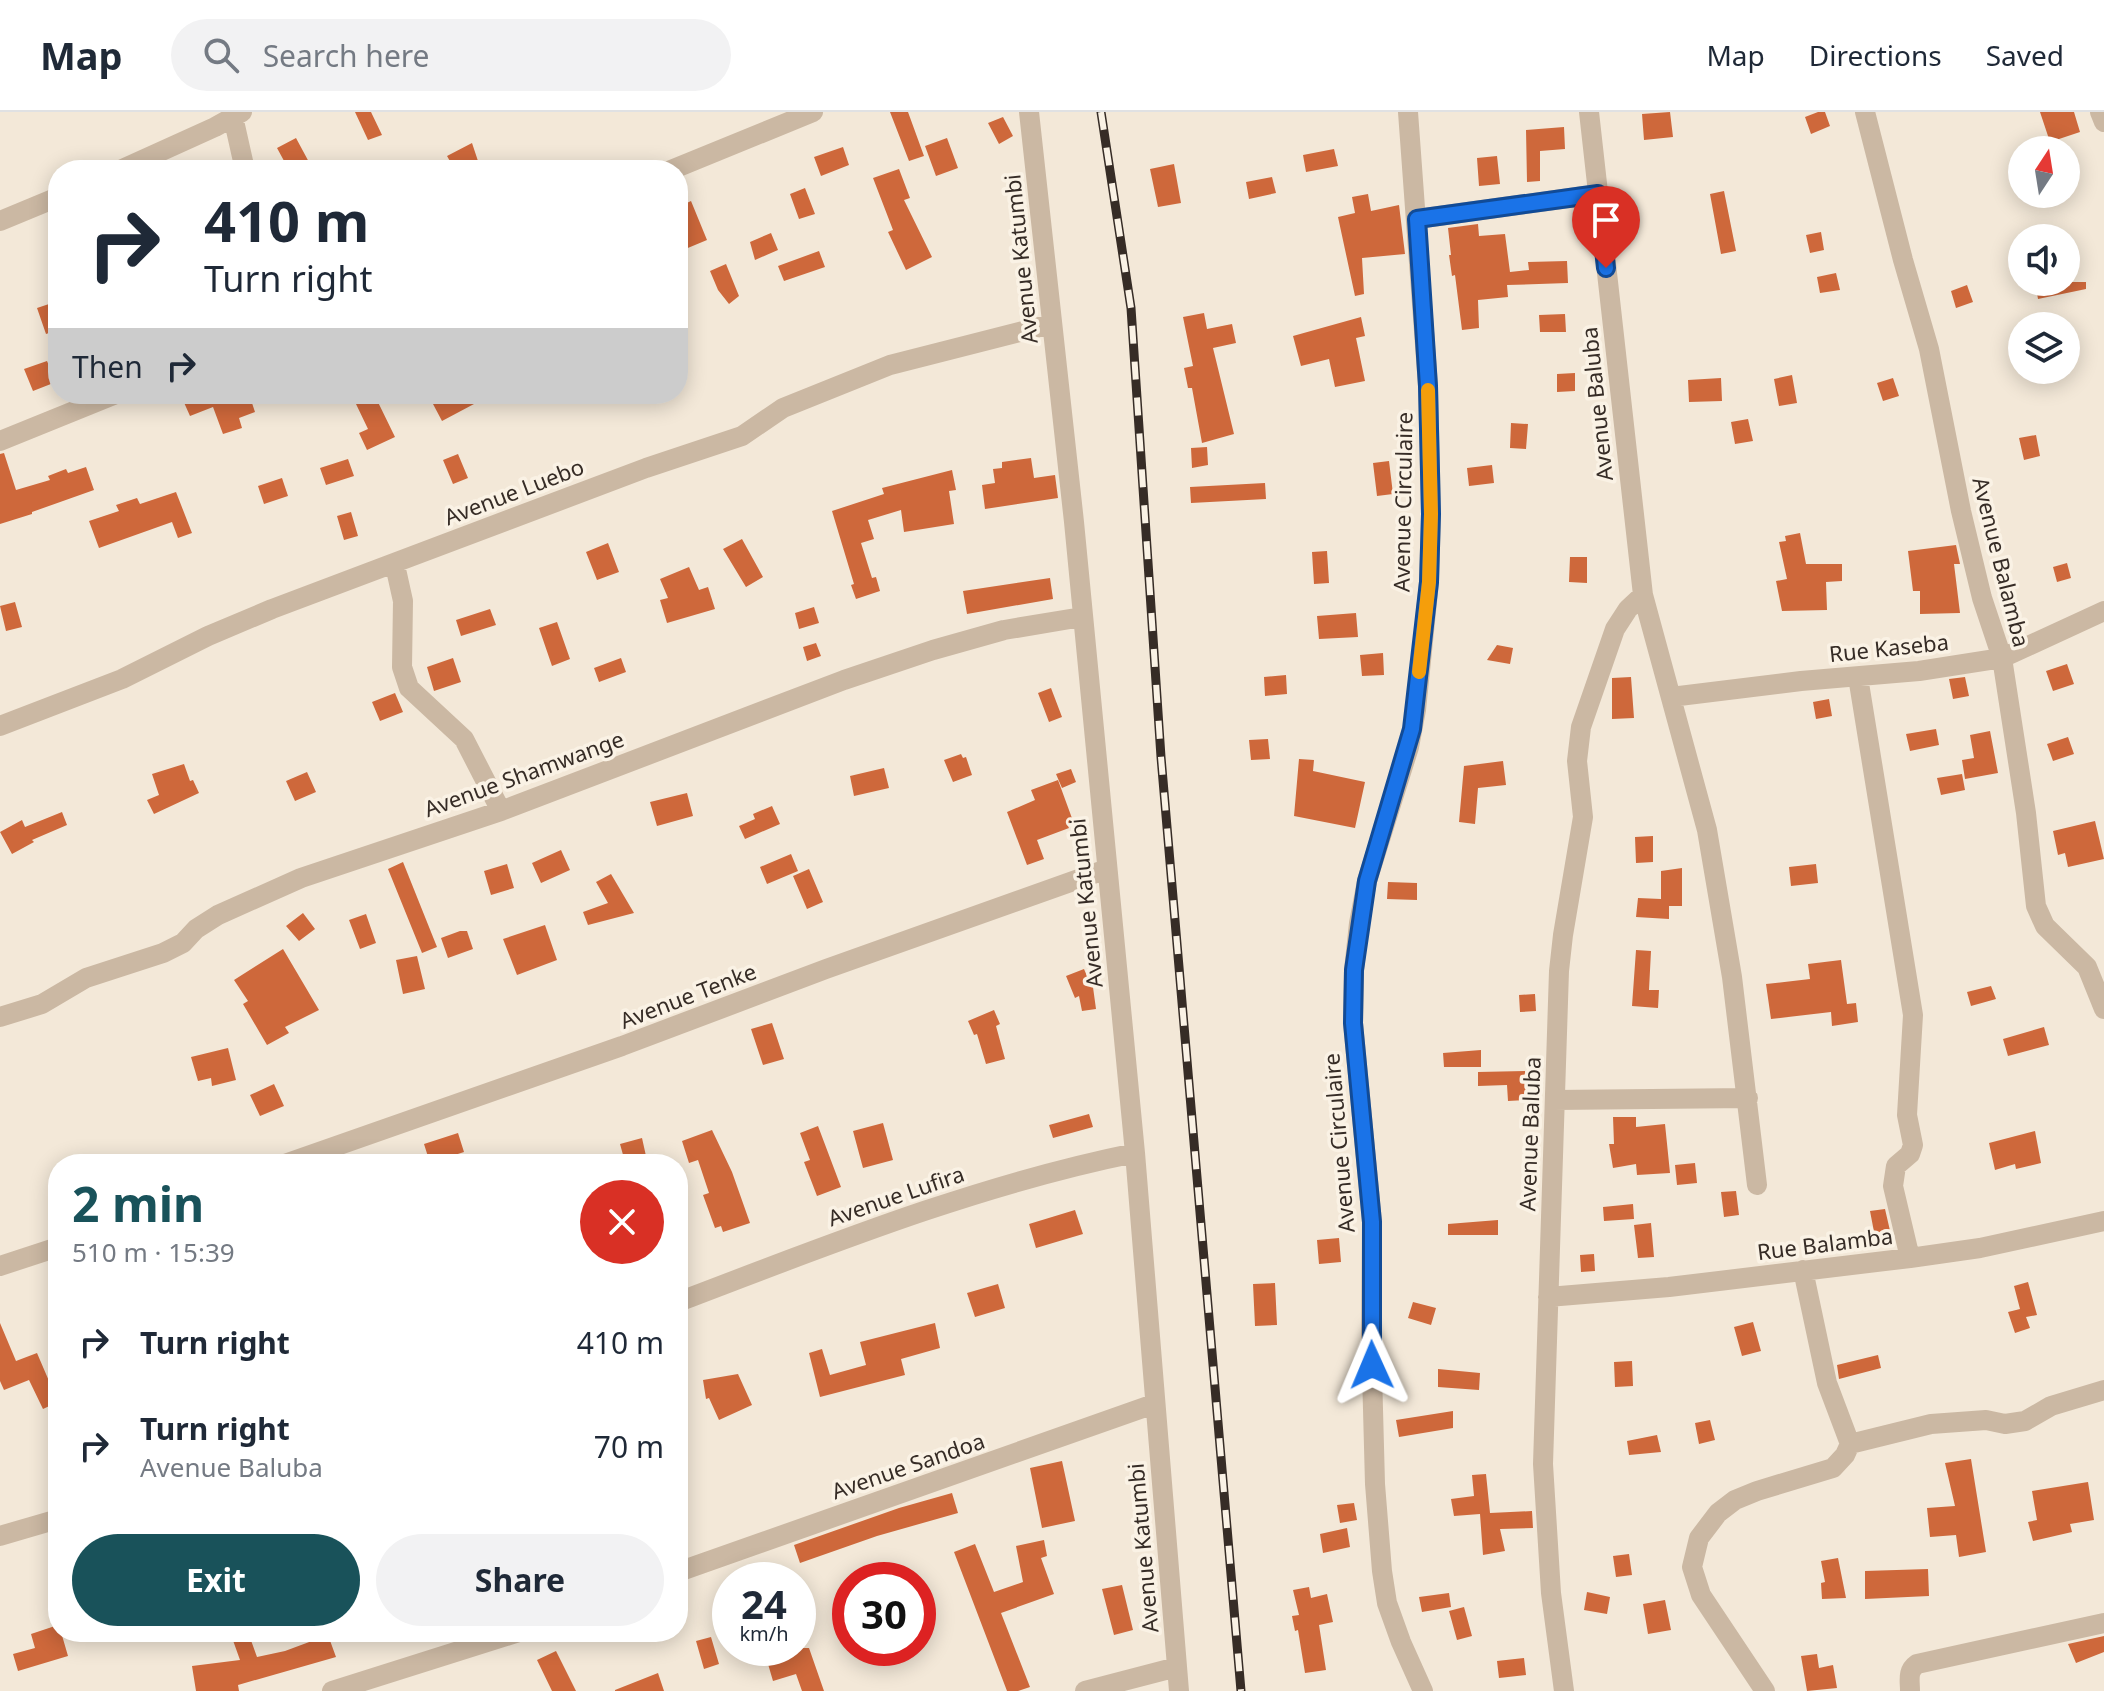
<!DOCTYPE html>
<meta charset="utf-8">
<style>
body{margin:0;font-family:"Noto Sans",sans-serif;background:#f2f2f3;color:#1f2937;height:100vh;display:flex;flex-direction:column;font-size:30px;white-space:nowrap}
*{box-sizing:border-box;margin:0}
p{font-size:26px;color:#747a83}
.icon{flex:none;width:44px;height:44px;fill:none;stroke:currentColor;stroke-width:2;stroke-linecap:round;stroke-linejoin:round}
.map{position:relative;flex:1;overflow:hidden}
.panel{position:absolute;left:48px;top:1042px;width:640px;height:488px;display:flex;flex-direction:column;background:#fff;border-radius:32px;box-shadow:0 4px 20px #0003}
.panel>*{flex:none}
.top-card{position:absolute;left:48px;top:48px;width:640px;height:244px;border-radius:32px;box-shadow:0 4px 20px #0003;background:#fff;color:#1f2937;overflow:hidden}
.needle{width:52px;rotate:12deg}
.tools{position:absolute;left:2008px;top:24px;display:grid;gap:16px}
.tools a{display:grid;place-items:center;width:72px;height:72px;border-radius:50%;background:#fff;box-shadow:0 4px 20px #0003;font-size:40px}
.speed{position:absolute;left:712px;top:1450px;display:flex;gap:16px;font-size:40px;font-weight:700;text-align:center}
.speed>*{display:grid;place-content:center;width:104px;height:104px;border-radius:50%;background:#fff;box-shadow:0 4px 20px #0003;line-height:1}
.speed small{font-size:20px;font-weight:400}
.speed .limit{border:12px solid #d22;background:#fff;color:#111}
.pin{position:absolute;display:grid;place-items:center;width:68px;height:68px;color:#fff;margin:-82px -34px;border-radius:50% 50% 50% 0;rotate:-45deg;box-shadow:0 0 8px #0007}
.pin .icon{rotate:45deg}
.me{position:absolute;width:88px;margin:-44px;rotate:359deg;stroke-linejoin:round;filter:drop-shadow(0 0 6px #0008)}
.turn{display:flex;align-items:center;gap:28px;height:168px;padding:0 24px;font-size:36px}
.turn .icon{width:104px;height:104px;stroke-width:2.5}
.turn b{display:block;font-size:56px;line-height:68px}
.then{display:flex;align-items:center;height:76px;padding:0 24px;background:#0003;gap:16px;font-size:30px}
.round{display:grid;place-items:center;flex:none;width:84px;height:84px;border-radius:42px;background:#f2f2f3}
.overview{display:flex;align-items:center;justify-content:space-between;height:136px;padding:0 24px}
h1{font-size:48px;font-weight:700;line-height:60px;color:#19525a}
.button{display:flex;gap:16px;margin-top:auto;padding:16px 24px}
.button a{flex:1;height:92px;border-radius:48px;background:#19525a;color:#fff;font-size:32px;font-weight:700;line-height:92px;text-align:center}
.button a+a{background:#f2f2f3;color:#1f2937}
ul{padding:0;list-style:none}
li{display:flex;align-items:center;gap:24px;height:104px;padding:0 24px}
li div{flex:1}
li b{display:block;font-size:30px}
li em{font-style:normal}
header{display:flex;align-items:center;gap:48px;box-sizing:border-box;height:112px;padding:0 40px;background:#fff;border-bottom:2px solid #e0e1e3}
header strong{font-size:38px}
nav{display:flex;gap:44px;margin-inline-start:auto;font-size:28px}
.search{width:560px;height:72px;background:#f2f2f3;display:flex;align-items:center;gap:20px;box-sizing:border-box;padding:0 28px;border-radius:44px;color:#747a83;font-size:30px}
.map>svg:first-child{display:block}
.building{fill:#ce683b}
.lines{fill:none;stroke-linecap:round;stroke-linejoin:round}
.street{stroke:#cbb8a3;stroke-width:20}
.rail-casing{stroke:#362c26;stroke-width:9}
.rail{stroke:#faf2e5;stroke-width:6;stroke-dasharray:18;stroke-linecap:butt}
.route-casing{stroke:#114b97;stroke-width:20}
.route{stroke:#1a73e8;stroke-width:14}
.slow{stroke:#f59e0b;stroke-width:14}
.labels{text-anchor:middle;stroke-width:7;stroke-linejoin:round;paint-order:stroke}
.street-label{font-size:22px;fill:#362c26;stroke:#faf2e5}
</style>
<header>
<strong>Map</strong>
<div class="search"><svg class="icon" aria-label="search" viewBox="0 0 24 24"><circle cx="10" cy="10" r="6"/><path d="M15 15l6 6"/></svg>Search here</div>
<nav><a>Map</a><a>Directions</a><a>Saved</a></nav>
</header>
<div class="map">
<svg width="2104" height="1579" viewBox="0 0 2104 1579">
<rect width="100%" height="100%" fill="#f3e8d8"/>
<path class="building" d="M355 0H371L382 23 368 28Z
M890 0H908L924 44 909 49Z
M1670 0 1673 25 1644 28 1642 2Z
M1818 0H1825L1830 14 1811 22 1805 5Z
M2040 0H2074L2080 20 2050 30Z
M1003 5 1013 24 999 32 988 11Z
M1564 15 1565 37 1540 39V69L1527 70 1526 18Z
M296 26 310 52 304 55 305 58H289L277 36Z
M947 26 958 56 936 64 925 34Z
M472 31 481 58H455L447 44Z
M843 35 849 53 821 64 814 45Z
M1334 37 1338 54 1306 60 1303 43Z
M1497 44 1500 72 1479 74 1477 46Z
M1174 52 1181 91 1158 95 1150 57Z
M899 57 910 86 904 88 932 145 906 158 888 120 893 118 873 66Z
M1272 65 1276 81 1249 87 1246 70Z
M805 76 815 102 799 107 790 82Z
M1724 79 1736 139 1721 142 1710 82Z
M1368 82 1371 99 1399 93 1405 142 1362 146 1364 182 1355 184 1338 105 1355 101 1352 85Z
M691 89 707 128 683 138 678 126V95Z
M1478 112 1479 124 1505 122 1510 160 1529 158 1528 150 1567 149 1568 171 1507 173 1508 185 1478 188 1479 216 1462 218 1455 163 1452 164 1449 143H1451L1448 116Z
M1821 120 1824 138 1810 141 1806 123Z
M771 121 778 138 755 148 750 130Z
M819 139 825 155 784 169 778 154Z
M726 152 739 184 729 192 718 178 710 159Z
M1836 161 1840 178 1820 181 1817 165Z
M2035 170H2086V177L2038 187Z
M1967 173 1973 190 1956 196 1951 179Z
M58 189V218L46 222 37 196Z
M1204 201 1207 217 1232 212 1236 231 1213 236 1234 322 1202 331 1192 276H1188L1184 256 1193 254 1183 205Z
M1565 202 1566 220H1540L1539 203Z
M1361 205 1365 224 1356 226 1365 269 1335 275 1329 247 1301 254 1293 224Z
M47 249 56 270 33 279 24 257Z
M1575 261V279L1557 280V262Z
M1792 263 1797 291 1779 294 1774 267Z
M1721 266 1722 289 1689 290 1688 268Z
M1893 266 1899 284 1883 289 1877 271Z
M191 282H249L255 300 239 306 242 316 223 322 213 295 190 304 182 286Z
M451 282H468L474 292 442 309 433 292Z
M375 284 395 325 367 338 359 321 368 317 356 292Z
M1748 307 1753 329 1735 332 1731 310Z
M1511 311 1528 312 1526 337 1510 336Z
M2036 323 2040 344 2024 348 2019 326Z
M1207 335 1208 353 1192 356 1191 336Z
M4 341 16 378 50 368 48 364 66 357 68 361 86 355 94 378 32 400V402L0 412V342Z
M458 342 468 366 453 372 443 348Z
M1031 346 1034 366 1055 363 1058 386 985 397 982 373 995 371 993 357 1002 356V350Z
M348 347 354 364 326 373 320 356Z
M1389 349 1393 382 1377 384 1373 351Z
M1492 353 1494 371 1469 374 1467 356Z
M952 358 956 378 949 379 954 412 904 420 901 398 868 408 874 427 861 431 872 466 876 465 880 479 856 487 851 473 854 472 832 399 884 382 882 376Z
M282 366 288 384 264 392 258 374Z
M1265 371 1266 387 1191 391 1190 375Z
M176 380 192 421 178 426 172 410 99 436 89 409 119 399 116 393 137 386 140 392Z
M351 400 358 424 344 428 337 404Z
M1800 421 1806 452H1842V469L1826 470 1827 498 1782 499 1776 469 1787 467 1779 430 1786 429 1785 424Z
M742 427 763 465 746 475 723 437Z
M608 431 619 460 597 468 586 440Z
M1956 433 1960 452H1954L1960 501 1920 502V479H1913L1908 439Z
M1327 439 1329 471 1314 472 1312 440Z
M1570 445H1587V471L1569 470Z
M2067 451 2071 466 2057 470 2053 455Z
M689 455 699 478 708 475 715 497 667 511 660 488 668 486 660 467Z
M1050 466 1053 487 967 502 963 479Z
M15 490 22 515 6 519 0 494Z
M814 495 819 511 799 517 795 501Z
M490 497 496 513 461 524 456 508Z
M1356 501 1358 525 1319 527 1317 504Z
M557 510 570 547 552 554 539 516Z
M816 531 821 544 807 549 803 535Z
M1497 533 1513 536 1510 552 1487 548Z
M1383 541 1384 563 1362 564 1360 543Z
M453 546 461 570 434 579 427 555Z
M621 546 626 560 599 570 594 556Z
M2067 552 2074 572 2053 579 2046 559Z
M1286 563 1287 582 1265 584 1264 565Z
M1631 565 1634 606 1612 607V566Z
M1965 565 1969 584 1953 587 1949 567Z
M1051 576 1062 605 1049 610 1038 581Z
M395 581 403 600 380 609 372 590Z
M1829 587 1832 604 1816 607 1813 590Z
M1936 617 1939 633 1910 639 1906 622Z
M1990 619 1998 661 1965 667 1962 648 1974 646 1970 623Z
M2068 625 2074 642 2053 649 2047 632Z
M1268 627 1270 647 1251 648 1249 628Z
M961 642 963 646 966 645 972 663 953 670 944 648Z
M1299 647 1314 648 1313 659 1365 670 1355 716 1294 704Z
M1503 649 1506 673 1478 676 1475 712 1459 710 1464 654Z
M184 652 190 669 193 668 199 681 154 702 147 688 159 683 152 662Z
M884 656 889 676 854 684 850 664Z
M1071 657 1076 670 1062 676 1056 662Z
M307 660 316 680 295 689 286 669Z
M1962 662 1965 678 1941 683 1937 666Z
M1058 668 1073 709 1067 712 1069 716 1037 728 1044 747 1027 753 1007 700 1035 688 1031 678Z
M687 681 693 704 657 714 650 690Z
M772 694 780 712 745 727 739 714 755 707 753 702Z
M62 700 67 713 32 728 34 730 12 742 0 720 22 708 25 715Z
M2095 709 2104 747 2068 755 2065 741 2058 743 2053 719Z
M1653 724V750L1636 751 1635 725Z
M561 738 570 758 541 771 532 751Z
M791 742 798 759 767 772 760 755Z
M403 750 437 835 422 841 388 757Z
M507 752 514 776 491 783 484 759Z
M1816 752 1818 771 1791 774 1789 755Z
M1682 756V794H1669V807L1636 805 1638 786 1661 787V759Z
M809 757 823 790 807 797 793 764Z
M611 762 634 801 588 813 583 800 608 791 596 770Z
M1388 770 1417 771V788L1387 787Z
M303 801 315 817 299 829 286 814Z
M366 802 376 831 360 837 349 808Z
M545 813 557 848 517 863 503 827Z
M460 819H467L473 837 448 846 441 826Z
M283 837 319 898 285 915 289 921 267 933 243 892 248 889 234 868Z
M1636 838 1651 839 1649 878H1659L1658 896 1632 894Z
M417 844 425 877 403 882 396 848Z
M1841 848 1847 892 1856 891 1858 910 1832 914 1831 900 1771 907 1766 872 1810 867 1808 852Z
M1084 857 1089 869 1092 868 1096 897 1082 899 1079 884 1075 886 1066 864Z
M1991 874 1996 887 1971 894 1967 880Z
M1535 882 1536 899 1520 900 1519 883Z
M994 898 1000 912 996 914 1005 947 986 952 977 922 974 923 968 909Z
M772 911 784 947 763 953 751 917Z
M2044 915 2049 933 2008 944 2003 927Z
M228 936 236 968 212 974 211 966 198 969 191 945Z
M1481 938V955H1444L1443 941Z
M1525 959 1528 988 1508 989 1507 973 1478 974V960Z
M274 972 284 994 260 1004 250 983Z
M1089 1002 1093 1015 1053 1026 1049 1013Z
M1613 1005H1636V1015L1665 1012 1670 1061 1637 1063 1636 1052 1613 1056 1609 1032H1614Z
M883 1011 893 1048 863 1056 853 1019Z
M818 1014 841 1075 817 1084 804 1050 810 1048 800 1021Z
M712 1018 732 1060 750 1111 723 1120 721 1114 715 1116 703 1083 709 1081 698 1048 689 1051 682 1029Z
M2035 1019 2041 1051 2016 1057 2015 1052 1995 1058 1989 1031Z
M458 1021 464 1040 430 1051 424 1032Z
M642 1026 646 1044 625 1050 620 1032Z
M1695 1051 1697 1071 1677 1073 1675 1053Z
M1736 1079 1739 1103 1724 1105 1721 1080Z
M1633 1092 1634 1107 1604 1109 1603 1095Z
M1885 1097 1891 1123 1875 1125 1870 1099Z
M1075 1098 1083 1122 1036 1136 1029 1112Z
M1498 1108V1123H1448V1112Z
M1651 1111 1654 1145 1638 1146 1634 1113Z
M1339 1126 1341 1150 1319 1152 1317 1128Z
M1594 1142 1595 1159 1581 1160 1580 1143Z
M2028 1170 2037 1203 2026 1205 2030 1216 2015 1221 2008 1200 2020 1197 2014 1174Z
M1275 1171 1277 1213 1255 1214 1253 1172Z
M998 1172 1005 1196 975 1205 967 1181Z
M1413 1190 1436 1196 1431 1213 1408 1206Z
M1753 1210 1761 1239 1742 1244 1734 1215Z
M0 1211 16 1249 37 1241 58 1290 43 1297 29 1268 4 1278 0 1269Z
M935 1211 940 1236 901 1247 905 1263 820 1285 809 1241 822 1237 830 1263 866 1253 860 1230Z
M1878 1243 1881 1256 1839 1267 1837 1253Z
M1632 1249 1633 1274 1615 1275 1614 1250Z
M1438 1257 1480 1261 1479 1278 1438 1275Z
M738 1262 752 1293 719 1308 709 1286 706 1287 703 1268Z
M1453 1299V1316L1399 1325 1396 1308Z
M1710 1308 1715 1328 1699 1332 1695 1311Z
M1657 1323 1661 1340 1629 1343 1627 1329Z
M1971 1347 1986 1440 1959 1445 1956 1423 1930 1425 1927 1396 1955 1394 1945 1351Z
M1062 1349 1075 1409 1042 1416 1030 1356Z
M1486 1362 1490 1401 1532 1399 1533 1416 1500 1417 1505 1439 1483 1443 1480 1402 1454 1404 1451 1387 1474 1384 1472 1363Z
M2088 1370 2094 1408 2070 1412 2072 1420 2033 1429 2028 1410 2037 1408 2032 1379Z
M952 1381 958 1401 877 1424 800 1451 794 1433 899 1396Z
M1354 1391 1357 1408 1340 1411 1337 1393Z
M1347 1416 1350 1435 1323 1441 1320 1422Z
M1044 1428 1047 1444 1041 1446 1054 1482 1001 1501 1030 1575 1018 1579H1007L954 1440 975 1432 994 1480 1023 1470 1016 1434Z
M1629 1442 1632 1463 1616 1465 1613 1444Z
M1838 1446 1846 1486 1822 1487 1821 1471 1825 1470 1821 1449Z
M1928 1457 1929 1484 1865 1487V1459Z
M1122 1473 1133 1518 1114 1523 1102 1477Z
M1309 1475 1311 1486 1327 1482 1333 1510 1319 1513 1326 1558 1305 1561 1298 1518 1295 1519 1292 1504 1299 1503 1293 1478Z
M1587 1480 1610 1485 1607 1502 1584 1498Z
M1449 1481 1451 1495 1422 1500 1419 1485Z
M1665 1488 1671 1518 1648 1522 1643 1492Z
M1464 1495 1472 1524 1457 1528 1449 1499Z
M58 1513V1520H61L68 1544 18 1559 13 1542 35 1536 31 1522Z
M230 1520H248L257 1545 285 1539 328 1523 336 1545 238 1573 239 1579H196L192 1554 240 1548Z
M2104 1524V1540L2076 1551 2068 1532Z
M711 1525 719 1552 704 1557 696 1529Z
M787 1536H809L824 1579H802L796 1562 773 1569 768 1552 790 1545Z
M556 1539 576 1579H552L537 1548Z
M1817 1542 1819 1556 1833 1553 1837 1576 1807 1579 1801 1544Z
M1524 1546 1526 1563 1499 1566 1497 1549Z
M658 1561 664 1579H615V1578Z"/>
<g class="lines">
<path class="street" d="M232 0 245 58
M1029 0 1074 410 1135 1041 1179 1579
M1408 0 1428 274 1431 402 1429 470 1416 598 1409 635 1367 769 1359 811 1354 858 1353 911 1372 1110 1371 1223 1375 1372 1382 1459 1387 1491 1401 1530 1423 1579
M1589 0 1643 483 1707 718 1732 865 1757 1073
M1865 0 1903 148 1929 237 1961 399 1982 486 2002 546 2026 701 2036 794 2045 814 2087 855 2104 897
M2100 0 2104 10
M120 58 215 15 242 0
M671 58 813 0
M1417 107 1598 82
M0 109 58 85
M0 329 116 282
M395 453 403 489 402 555 409 576 464 627 501 699
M1858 565 1913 903 1907 1003 1913 1033 1910 1042 1896 1054 1893 1074 1910 1146
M1671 585 1801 569 1919 559 2002 546 2104 499
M0 614 122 567 208 524 272 497 646 356 742 324 783 296 890 253 1051 212
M0 905 42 892 86 866 163 841 183 831 196 817 218 803 301 766 501 699 844 568 933 538 1004 518 1082 505
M1555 988 1748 986
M285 1052 622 934 826 857 1107 757
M0 1154 58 1135
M1548 1185 1669 1175 1910 1146 1980 1136 2104 1109
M678 1190C828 1133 977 1073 1135 1041
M1850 1332 1931 1312 1986 1308 2005 1312 2025 1309 2051 1294 2104 1278
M0 1424 58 1407
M678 1460 1154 1292
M332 1579 519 1520
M1085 1579 1177 1555
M1564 1579 1551 1481 1543 1352 1559 859 1563 823 1583 705 1577 649 1581 615 1615 517 1628 497 1643 483
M1765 1579 1701 1483 1692 1455 1699 1426 1718 1401 1735 1388 1757 1379 1833 1356 1845 1343 1850 1332 1827 1271 1803 1158
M1910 1579C1910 1568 1907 1559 1917 1552L2104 1511"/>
<g class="rail-casing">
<path id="rail" d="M1101 0 1131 196 1161 645 1241 1579"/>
</g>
<use href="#rail" class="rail"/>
</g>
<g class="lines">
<g class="route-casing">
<path id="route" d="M1372 1253V1110L1353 911 1354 858 1367 769 1412 617 1429 470 1431 402 1428 274 1417 107 1598 82 1606 156"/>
</g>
<use href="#route" class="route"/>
<path class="slow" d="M1419 560 1429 470 1431 402 1428 278"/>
</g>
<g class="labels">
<g class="street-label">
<text transform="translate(1021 147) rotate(-96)" y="8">Avenue Katumbi</text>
<text transform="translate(1597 292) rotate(-96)" y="8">Avenue Baluba</text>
<text transform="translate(514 380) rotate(-21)" y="8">Avenue Luebo</text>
<text transform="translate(1403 390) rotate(-89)" y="8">Avenue Circulaire</text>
<text transform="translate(2001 450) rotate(76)" y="8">Avenue Balamba</text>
<text transform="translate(1889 536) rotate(-6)" y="8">Rue Kaseba</text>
<text transform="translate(524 662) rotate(-20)" y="8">Avenue Shamwange</text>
<text transform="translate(1086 791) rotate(-96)" y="8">Avenue Katumbi</text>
<text transform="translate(688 884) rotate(-21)" y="8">Avenue Tenke</text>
<text transform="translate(1530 1022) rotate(-88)" y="8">Avenue Baluba</text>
<text transform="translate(1339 1031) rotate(-95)" y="8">Avenue Circulaire</text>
<text transform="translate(896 1084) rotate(-19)" y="8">Avenue Lufira</text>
<text transform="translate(1825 1132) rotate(-7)" y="8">Rue Balamba</text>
<text transform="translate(908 1354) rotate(-19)" y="8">Avenue Sandoa</text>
<text transform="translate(1143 1436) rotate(-95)" y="8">Avenue Katumbi</text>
</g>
</g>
</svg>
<div class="tools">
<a><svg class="needle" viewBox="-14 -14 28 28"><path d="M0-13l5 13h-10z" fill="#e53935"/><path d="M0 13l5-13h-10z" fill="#747a83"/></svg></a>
<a><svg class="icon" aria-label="sound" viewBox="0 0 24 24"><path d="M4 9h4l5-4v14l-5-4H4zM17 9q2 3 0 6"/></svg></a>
<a><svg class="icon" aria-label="layers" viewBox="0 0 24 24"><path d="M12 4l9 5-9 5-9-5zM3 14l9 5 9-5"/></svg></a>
</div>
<div class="speed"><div>24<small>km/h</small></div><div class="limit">30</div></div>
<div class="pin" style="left:1606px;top:156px;background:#d93025"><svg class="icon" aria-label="arrive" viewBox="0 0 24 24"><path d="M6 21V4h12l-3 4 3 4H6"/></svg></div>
<svg class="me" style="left:1372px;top:1253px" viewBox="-20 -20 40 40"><path d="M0-17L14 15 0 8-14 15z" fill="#1a73e8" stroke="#fff" stroke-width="4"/></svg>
<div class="top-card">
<div class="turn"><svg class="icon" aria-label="right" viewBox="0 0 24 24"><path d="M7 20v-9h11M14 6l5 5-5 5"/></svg><div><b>410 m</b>Turn right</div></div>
<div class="then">Then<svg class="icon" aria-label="right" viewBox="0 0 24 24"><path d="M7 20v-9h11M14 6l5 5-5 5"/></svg></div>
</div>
<section class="panel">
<div class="overview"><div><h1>2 min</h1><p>510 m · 15:39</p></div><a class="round" style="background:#d93025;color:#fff"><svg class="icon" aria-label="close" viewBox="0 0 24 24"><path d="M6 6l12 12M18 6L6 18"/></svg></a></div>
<ul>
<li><svg class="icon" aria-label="right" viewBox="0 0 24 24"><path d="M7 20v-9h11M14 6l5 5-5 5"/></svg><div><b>Turn right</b></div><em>410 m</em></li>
<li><svg class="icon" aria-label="right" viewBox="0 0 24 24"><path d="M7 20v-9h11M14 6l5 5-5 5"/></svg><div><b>Turn right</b><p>Avenue Baluba</p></div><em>70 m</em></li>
</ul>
<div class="button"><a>Exit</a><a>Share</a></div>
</section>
</div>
